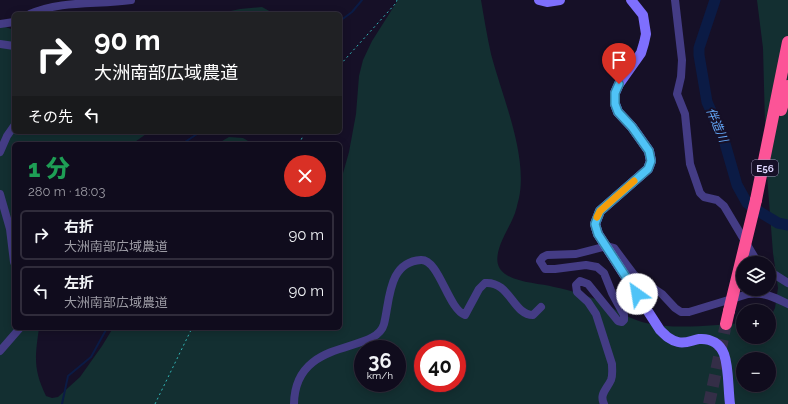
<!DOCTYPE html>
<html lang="ja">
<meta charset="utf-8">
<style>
body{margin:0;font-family:Raleway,"Noto Sans JP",sans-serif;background:#191526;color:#f1f3f6;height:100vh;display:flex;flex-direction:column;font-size:15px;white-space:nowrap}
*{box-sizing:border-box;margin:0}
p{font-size:13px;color:#9c9ba4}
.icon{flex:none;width:22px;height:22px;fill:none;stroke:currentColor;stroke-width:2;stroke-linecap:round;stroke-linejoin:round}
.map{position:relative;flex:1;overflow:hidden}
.sheet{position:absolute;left:12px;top:142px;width:330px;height:188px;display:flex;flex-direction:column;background:#100c1d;border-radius:6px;box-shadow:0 2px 10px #0003,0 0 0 1px #302c3b}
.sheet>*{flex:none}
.guide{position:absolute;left:12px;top:12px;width:330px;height:122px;border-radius:6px;box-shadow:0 2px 10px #0003,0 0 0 1px #302c3b;background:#202124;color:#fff;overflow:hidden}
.buttons{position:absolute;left:736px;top:256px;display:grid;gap:8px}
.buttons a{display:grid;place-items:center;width:40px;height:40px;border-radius:50%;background:#100c1d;box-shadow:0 2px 10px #0003,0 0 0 1px #302c3b;font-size:20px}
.speed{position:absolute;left:354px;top:340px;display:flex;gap:8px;font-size:20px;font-weight:700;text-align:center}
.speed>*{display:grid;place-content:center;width:52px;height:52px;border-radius:50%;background:#100c1d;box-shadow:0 2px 10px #0003,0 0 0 1px #302c3b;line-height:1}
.speed small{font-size:10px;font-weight:400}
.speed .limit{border:6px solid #d22;background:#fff;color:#111}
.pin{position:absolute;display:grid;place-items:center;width:34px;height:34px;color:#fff;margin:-41px -17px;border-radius:50% 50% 50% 0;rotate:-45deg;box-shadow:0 0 4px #0007}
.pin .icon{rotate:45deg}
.me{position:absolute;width:44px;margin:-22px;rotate:328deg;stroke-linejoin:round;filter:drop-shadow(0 0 3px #0008)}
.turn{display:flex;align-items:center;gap:14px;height:84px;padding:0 16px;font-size:18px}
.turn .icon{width:52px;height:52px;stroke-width:2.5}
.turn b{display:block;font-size:28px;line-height:34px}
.then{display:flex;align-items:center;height:38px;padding:0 16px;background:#0003;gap:8px;font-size:15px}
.round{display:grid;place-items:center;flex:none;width:42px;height:42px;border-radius:21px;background:#191526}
.summary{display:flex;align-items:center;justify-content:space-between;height:68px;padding:0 16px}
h1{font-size:24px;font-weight:800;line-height:30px;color:#1e9e55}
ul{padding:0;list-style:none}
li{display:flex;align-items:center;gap:12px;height:50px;margin:0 8px 6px;padding:0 8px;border:2px solid #302c3b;border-radius:6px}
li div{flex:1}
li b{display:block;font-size:15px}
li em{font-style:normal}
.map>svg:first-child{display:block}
.green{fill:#132f31;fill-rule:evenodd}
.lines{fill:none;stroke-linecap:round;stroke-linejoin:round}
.stream{stroke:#0b1b45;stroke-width:2}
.river{stroke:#0b1b45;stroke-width:11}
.highway-tunnel{stroke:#342e47;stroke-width:12;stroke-dasharray:12 6;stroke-linecap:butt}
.path{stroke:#32b5b7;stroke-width:1;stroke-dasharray:2 3;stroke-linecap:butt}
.street{stroke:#443c85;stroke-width:8}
.secondary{stroke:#7e6ffd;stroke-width:10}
.highway{stroke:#fc5497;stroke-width:12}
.highway-bridge{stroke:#fc5497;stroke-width:12}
.route-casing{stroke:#337fa1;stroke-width:10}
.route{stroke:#4fc3f7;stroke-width:7}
.slow{stroke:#f59e0b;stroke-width:7}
.labels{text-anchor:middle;stroke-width:4;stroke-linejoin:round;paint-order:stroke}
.shield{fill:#161027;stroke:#a29bbe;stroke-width:1}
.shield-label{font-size:10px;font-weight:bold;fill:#ded6fe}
.water-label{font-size:12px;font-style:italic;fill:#66abfd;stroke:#161027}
</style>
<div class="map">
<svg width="788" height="404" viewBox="0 0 788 404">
<rect width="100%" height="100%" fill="#161027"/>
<path class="green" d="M398 0H481C484 18 487 36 491 54 502 96 528 155 519 198 517 205 516 212 513 218 507 232 491 255 500 269 510 283 539 283 554 287 570 290 588 296 603 302 609 305 615 310 621 313 628 317 638 321 646 323 675 330 714 325 743 323V337H769V317L771 316 775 308 778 288 773 253 766 162 763 48 757 0H788V404H0V25L14 30V132H149L132 144H14V328H39C35 357 33 369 46 396L52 398 58 397 80 377 102 346 113 328H340V184L349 152 356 114 359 76 363 60 372 41ZM363 349H397V383H363ZM423 349H457V383H423ZM743 359H769V385H743Z
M262 7 271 12 273 14H217L240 9Z
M229 137 243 138 253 144H217Z"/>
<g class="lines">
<path class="stream" d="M340 21 352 12 362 0
M182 144 200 132
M62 404 68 376 91 357 107 328"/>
<path class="river" d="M715 0 699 48V55L707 102 724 140 737 185 747 203 763 214 778 223 788 225"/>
<path class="highway-tunnel" d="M709 404 726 324"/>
<path class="path" d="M340 65 396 3 397 0
M299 144 305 132
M155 404 192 328"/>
<path class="street" d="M675 0 682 60 681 77 677 94 685 114 690 164 700 193 704 197 717 200 724 206 758 263
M30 14C61 0 98 5 131 0
M0 24 14 22
M0 44 14 46
M0 152 7 136 14 126
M0 194 10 229 14 262
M769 271 788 283
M0 351 20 328
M294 404C295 336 376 355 384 324 390 300 388 262 421 260 439 259 448 309 465 315L479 289 485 283C510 281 513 315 533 315L541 307
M604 404C599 394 607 389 611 380 613 375 612 370 612 364L596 314 588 302 577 292 576 285 580 281 588 284 618 321 622 322 624 320V315L612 293 604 273 597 267 586 265 555 269H545L540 261 543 257 547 255 576 254 607 246 614 248 635 276 662 294 675 308 681 312H689L748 294C764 292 774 297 788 304"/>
<path class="secondary" d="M539 0 547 2 560 0
M631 0 643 15 646 34 644 43 641 53 619 84 615 93V104L618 112 632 127 649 151 651 161 648 169 600 211 595 224 598 234 660 330C666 336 670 340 678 342 686 344 692 340 699 339 711 338 720 344 724 354 729 368 728 389 730 404"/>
<path class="highway" d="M781 110 788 86
M756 200 788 42
M726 324 729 311"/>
<path class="highway-bridge" d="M729 311 756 200"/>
</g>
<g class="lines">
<g class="route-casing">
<path id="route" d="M619 84 615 93V104L618 112 632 127 649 151 651 161 648 169 600 211 595 224 598 234 637 294"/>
</g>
<use href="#route" class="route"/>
<path class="slow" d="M597 217 600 211 634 181"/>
</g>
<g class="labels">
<rect class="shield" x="752" y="160" width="26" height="16" rx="3"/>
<g class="shield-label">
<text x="765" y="172">E56</text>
</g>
<g class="water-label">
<text transform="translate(717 125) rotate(67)" y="4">伴造川</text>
</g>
</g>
</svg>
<div class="buttons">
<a><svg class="icon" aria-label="layers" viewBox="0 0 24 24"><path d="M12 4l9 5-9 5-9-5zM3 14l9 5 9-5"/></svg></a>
<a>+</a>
<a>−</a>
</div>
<div class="speed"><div>36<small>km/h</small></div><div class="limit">40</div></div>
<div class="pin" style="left:619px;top:84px;background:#d93025"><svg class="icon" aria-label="arrive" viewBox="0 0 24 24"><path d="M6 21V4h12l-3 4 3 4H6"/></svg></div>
<svg class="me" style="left:637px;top:294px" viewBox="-20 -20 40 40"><circle r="19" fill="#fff"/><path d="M0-13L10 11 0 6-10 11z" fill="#4fc3f7"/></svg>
<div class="guide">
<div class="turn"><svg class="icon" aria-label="right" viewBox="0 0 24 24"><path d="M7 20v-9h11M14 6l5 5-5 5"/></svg><div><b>90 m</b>大洲南部広域農道</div></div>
<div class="then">その先<svg class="icon" aria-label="left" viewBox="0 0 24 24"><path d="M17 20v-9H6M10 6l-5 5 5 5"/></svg></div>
</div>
<section class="sheet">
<div class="summary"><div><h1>1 分</h1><p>280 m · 18:03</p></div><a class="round" style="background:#d93025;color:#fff"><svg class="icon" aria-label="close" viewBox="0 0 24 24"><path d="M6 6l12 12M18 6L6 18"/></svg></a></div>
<ul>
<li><svg class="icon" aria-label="right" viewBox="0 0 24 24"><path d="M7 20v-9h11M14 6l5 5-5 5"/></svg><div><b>右折</b><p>大洲南部広域農道</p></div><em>90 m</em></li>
<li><svg class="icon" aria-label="left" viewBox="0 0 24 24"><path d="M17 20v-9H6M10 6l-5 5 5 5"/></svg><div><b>左折</b><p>大洲南部広域農道</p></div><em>90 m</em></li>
</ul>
</section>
</div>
